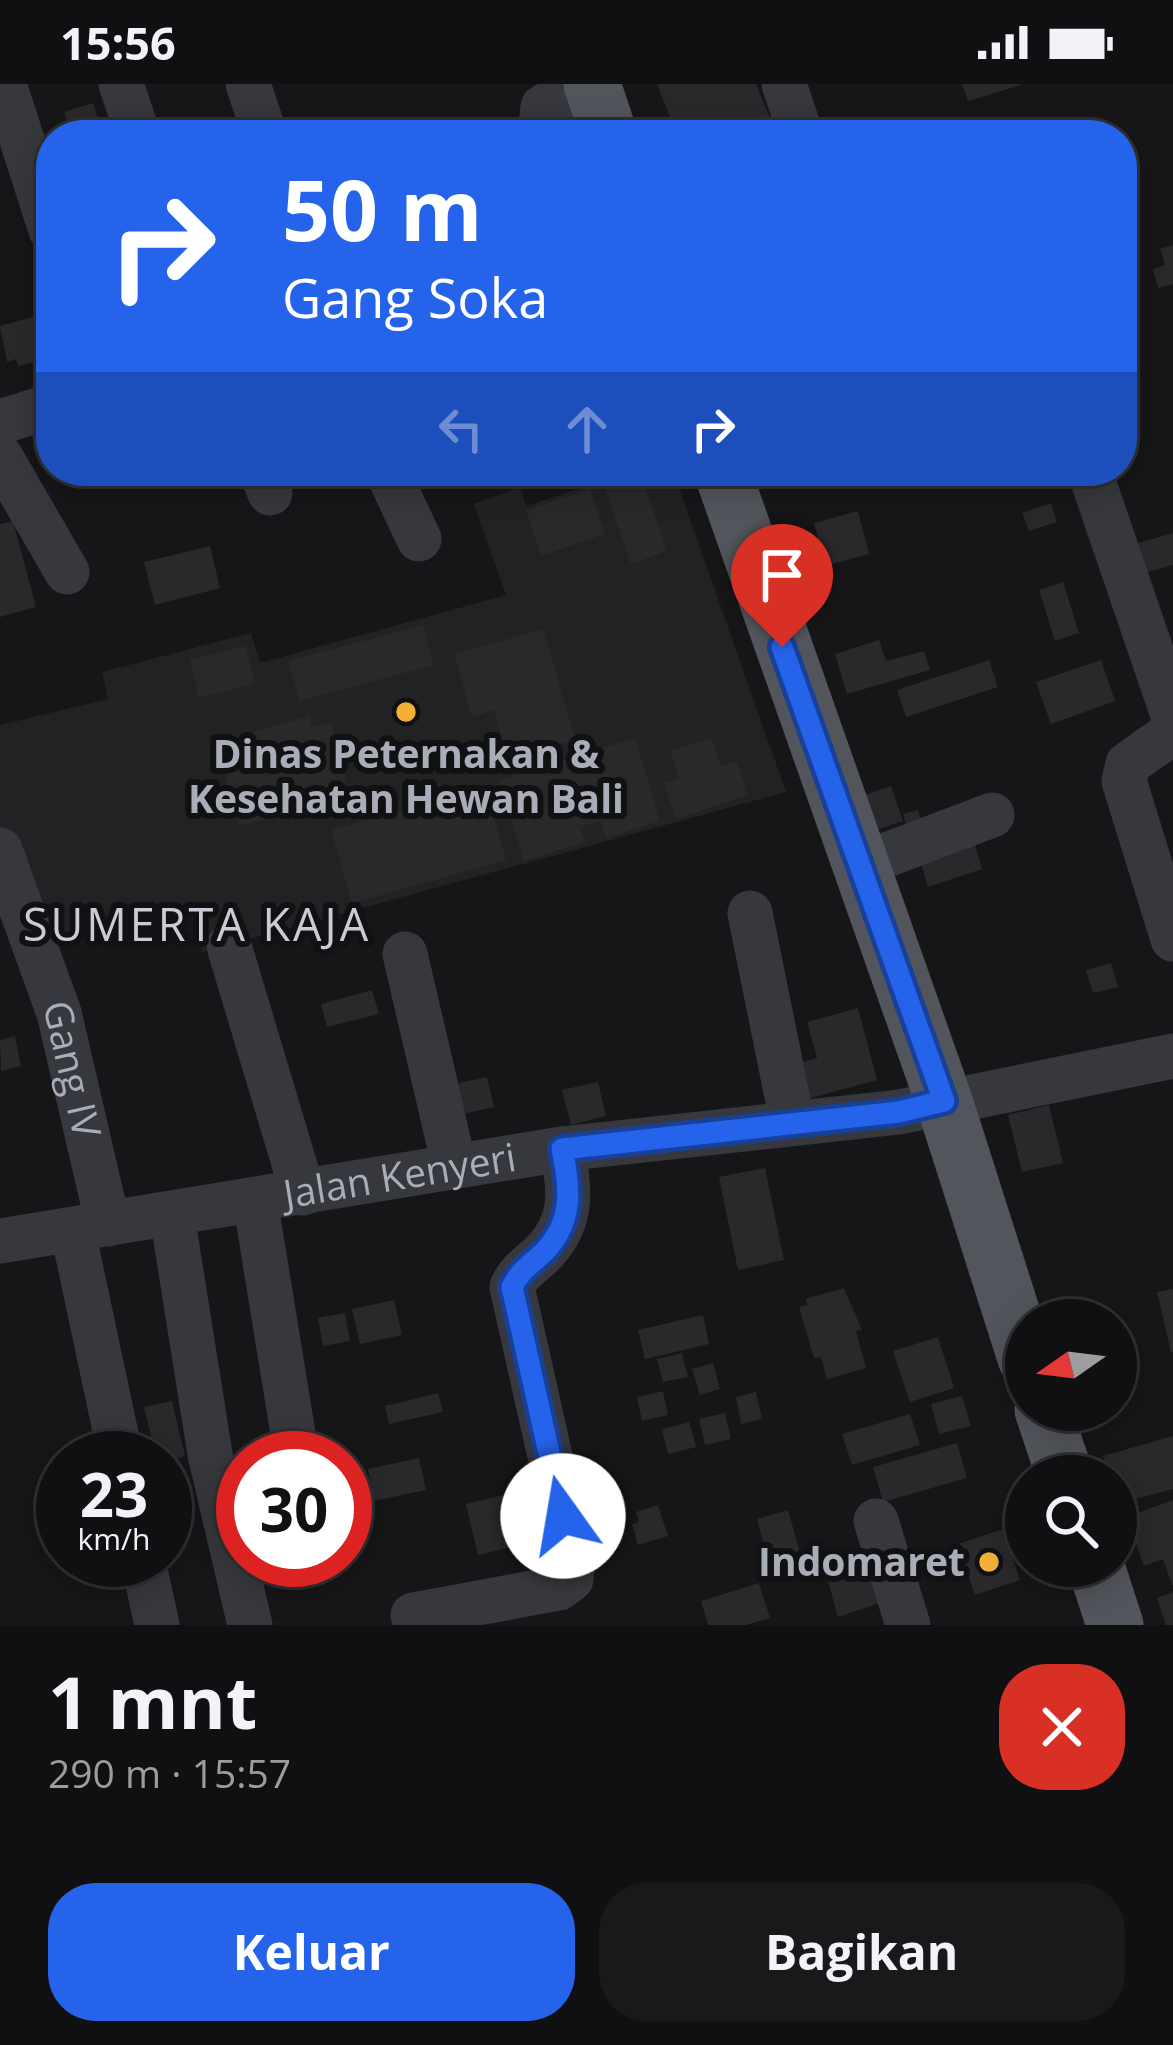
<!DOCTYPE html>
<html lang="id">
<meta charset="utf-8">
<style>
body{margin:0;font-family:"Open Sans",sans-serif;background:#19191b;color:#f1f3f6;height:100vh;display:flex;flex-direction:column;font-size:45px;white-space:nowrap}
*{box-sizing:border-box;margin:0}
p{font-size:39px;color:#9c9d9f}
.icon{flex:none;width:66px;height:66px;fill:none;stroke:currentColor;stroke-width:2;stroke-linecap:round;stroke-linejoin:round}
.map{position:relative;height:1541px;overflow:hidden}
.sheet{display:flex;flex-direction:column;background:#101012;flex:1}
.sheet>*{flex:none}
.top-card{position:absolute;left:36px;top:36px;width:1101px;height:366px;border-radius:48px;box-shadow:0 6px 30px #0003,0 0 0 3px #303032;background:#2563eb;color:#fff;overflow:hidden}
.needle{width:78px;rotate:256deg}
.fabs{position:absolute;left:1005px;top:1215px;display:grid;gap:24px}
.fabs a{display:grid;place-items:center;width:132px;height:132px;border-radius:50%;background:#101012;box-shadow:0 6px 30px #0003,0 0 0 3px #303032;font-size:60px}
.speed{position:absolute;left:36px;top:1347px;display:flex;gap:24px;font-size:60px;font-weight:700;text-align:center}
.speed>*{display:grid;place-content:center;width:156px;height:156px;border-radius:50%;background:#101012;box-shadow:0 6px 30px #0003,0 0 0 3px #303032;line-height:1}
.speed small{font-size:30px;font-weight:400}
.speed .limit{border:18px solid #d22;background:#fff;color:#111}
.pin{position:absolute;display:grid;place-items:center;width:102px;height:102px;color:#fff;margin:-123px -51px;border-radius:50% 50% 50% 0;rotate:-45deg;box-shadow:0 0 12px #0007}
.pin .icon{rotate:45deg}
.me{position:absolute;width:132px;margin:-66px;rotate:347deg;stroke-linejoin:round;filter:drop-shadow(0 0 9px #0008)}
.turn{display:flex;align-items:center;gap:42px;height:252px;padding:0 48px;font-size:54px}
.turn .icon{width:156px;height:156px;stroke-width:2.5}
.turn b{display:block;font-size:84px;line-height:102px}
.lanes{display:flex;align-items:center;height:114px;padding:0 48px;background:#0003;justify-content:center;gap:60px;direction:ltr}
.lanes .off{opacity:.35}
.round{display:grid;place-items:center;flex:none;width:126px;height:126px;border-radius:48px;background:#19191b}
.head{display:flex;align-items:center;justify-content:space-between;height:204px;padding:0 48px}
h1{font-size:72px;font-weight:700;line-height:90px}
.action{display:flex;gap:24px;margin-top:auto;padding:24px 48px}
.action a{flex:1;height:138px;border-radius:48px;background:#2563eb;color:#fff;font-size:48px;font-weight:700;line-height:138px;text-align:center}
.action a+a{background:#19191b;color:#f1f3f6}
.status{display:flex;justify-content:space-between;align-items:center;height:84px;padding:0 60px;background:#101012;direction:ltr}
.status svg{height:33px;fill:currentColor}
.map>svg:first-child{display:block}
.built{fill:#222225}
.building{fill:#29292c}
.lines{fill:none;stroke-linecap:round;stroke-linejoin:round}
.minor{stroke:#37383d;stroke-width:45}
.major{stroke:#53555c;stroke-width:57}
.route-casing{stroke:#184099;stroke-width:30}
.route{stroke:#2563eb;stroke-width:21}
.poi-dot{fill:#f2b134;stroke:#111113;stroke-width:4.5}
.labels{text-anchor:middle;stroke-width:12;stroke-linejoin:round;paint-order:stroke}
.poi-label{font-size:39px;font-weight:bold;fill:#a8adb8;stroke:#111113}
.street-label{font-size:39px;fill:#a8adb8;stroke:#111113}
.quarter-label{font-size:45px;letter-spacing:3px;fill:#c9ccd4;stroke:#111113}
</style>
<div class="status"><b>15:56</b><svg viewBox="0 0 49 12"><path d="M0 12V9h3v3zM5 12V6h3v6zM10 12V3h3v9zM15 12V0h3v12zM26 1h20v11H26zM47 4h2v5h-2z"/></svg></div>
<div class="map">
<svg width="1173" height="1541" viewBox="0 0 1173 1541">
<rect width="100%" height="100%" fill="#161618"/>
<path class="built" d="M633 387H673L786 708 202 868 189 825 34 862 0 781V641L108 615 102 588 251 549 260 579 506 511 474 420 520 403 526 422Z"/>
<path class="building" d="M657 0H756L777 51H677Z
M962 0H1021V1L968 17Z
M93 19 103 51H71L64 28Z
M491 39 494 51H456V50Z
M1173 161V200L1158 204 1153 185 1165 181 1160 165Z
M48 229 51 265 42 268 44 276 18 282 16 275 7 278 0 242Z
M1129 248 1134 266 1122 270V250Z
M640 388 667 467 631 480 603 400Z
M590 405 605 450 541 472 526 426Z
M1051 419 1057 438 1029 447 1022 429Z
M858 427 869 470 825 482 814 439Z
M13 437 36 523 0 533V440Z
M1173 449V481L1144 489 1135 460Z
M210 462 220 504 155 521 144 478Z
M1063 498 1079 549 1055 557 1039 506Z
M423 541 434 581 299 617 288 577Z
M544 545 575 656 507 675 494 626 472 633 454 570Z
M879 556 886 577 924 567 930 586 847 610 835 570Z
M246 562 255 600 199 614 190 576Z
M989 576 998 603 906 633 897 606Z
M1101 576 1115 617 1051 640 1036 598Z
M310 632 312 643 331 638 347 698 338 700 342 714 239 742 216 658Z
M635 654 660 737 606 754 601 737 580 743 585 758 524 777 499 696Z
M712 654 721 682 737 677 748 711 676 735 664 699 679 694 670 667Z
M891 702 903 737 876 746 865 711Z
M486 703 506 776 352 819 331 746Z
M918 726 923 744 908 748 903 730Z
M975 761 982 785 928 803 918 769Z
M1111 879 1118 903 1093 909 1086 886Z
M372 906 379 930 327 943 321 920Z
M858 924 877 996 803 1016 793 980 817 974 807 938Z
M15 952 21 982 1 987 0 956Z
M487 993 494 1023 453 1032 446 1002Z
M598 998 606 1032 571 1041 562 1006Z
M1049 1021 1063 1079 1022 1088 1008 1031Z
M765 1084 784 1176 738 1186 719 1093Z
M844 1204 862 1246 856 1247 866 1284 827 1295 821 1273 814 1274 799 1223 808 1221 805 1215Z
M1173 1205V1268H1171L1157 1208Z
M394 1216 402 1251 360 1260 352 1225Z
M1093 1223 1096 1236H1052V1235Z
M345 1229 350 1257 323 1262 318 1234Z
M703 1231 709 1260 645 1275 638 1246Z
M938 1253 954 1304 910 1318 893 1267Z
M682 1269 688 1293 663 1298 657 1275Z
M713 1279 720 1305 700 1311 692 1285Z
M663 1307 668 1331 642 1337 637 1313Z
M756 1308 762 1335 741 1340 736 1313Z
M438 1309 443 1328 389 1340 385 1322Z
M962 1312 971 1342 939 1350 931 1320Z
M172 1317 185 1372 165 1377 156 1374 144 1323Z
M725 1329 731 1355 705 1361 699 1335Z
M910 1330 920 1361 852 1381 842 1350Z
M689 1338 696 1363 668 1370 662 1345Z
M1173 1352V1405L1117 1420 1116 1392H1109L1103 1372Z
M957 1359 967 1394 883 1418 873 1383Z
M419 1374 426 1406 374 1417 368 1385Z
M524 1406 536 1457 478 1471 466 1420Z
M1173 1416V1501H1172L1163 1475 1144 1482 1126 1433Z
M658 1421 668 1452 638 1461 632 1440 639 1438 636 1428Z
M788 1426 801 1472 769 1481 757 1435Z
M1003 1445 1020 1496 975 1511 958 1460Z
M849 1481 852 1493 868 1487 879 1519 838 1533 826 1490Z
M759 1499 770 1534 746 1541H708L701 1517Z
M1173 1508V1541H1166L1157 1514Z"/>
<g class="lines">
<g class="minor">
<path d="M4 0 51 146"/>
<path d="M121 0 138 51"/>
<path d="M248 0 265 51"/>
<path d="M784 0 801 51"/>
<path d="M540 51 543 23 583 0"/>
<path d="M0 338 51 322"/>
<path d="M0 372 67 488"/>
<path d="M261 387 270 409"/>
<path d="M387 387 419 455"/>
<path d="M1090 388 1173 631"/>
<path d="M1173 648 1128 680 1124 697 1173 855"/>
<path id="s1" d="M0 766 59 929 108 1140"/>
<path d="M860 781 992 731"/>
<path d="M750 829 792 1037"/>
<path d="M229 862 303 1109"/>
<path d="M405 870 454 1081"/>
<path d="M255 1116 297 1374"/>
<path d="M172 1131 210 1370 250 1541"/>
<path d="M73 1148 121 1374"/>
<path id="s2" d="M0 1157 562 1065 899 1028 1173 972"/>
<path d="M876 1437 908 1541"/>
<path d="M143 1476 157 1541"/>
<path d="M413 1531 559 1504 571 1495 573 1474 512 1203C519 1186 533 1180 545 1167 574 1136 570 1103 562 1065"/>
</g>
<path class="major" d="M592 0 609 51
M722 387 944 1017 1026 1274
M1043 1326 1065 1392
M1096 1482 1115 1541"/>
</g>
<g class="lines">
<g class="route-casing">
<path id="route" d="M563 1432 512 1203C520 1186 532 1180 545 1167 574 1136 570 1103 562 1065L899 1028 944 1017 782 563"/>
</g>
<use href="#route" class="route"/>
</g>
<g class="poi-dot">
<circle cx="406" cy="628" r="12"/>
<circle cx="989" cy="1478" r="12"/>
</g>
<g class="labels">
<g class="poi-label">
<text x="406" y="684">Dinas Peternakan &amp;<tspan x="406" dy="45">Kesehatan Hewan Bali</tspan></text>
<text x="965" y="1492" text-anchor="end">Indomaret</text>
</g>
<g class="street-label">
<text dy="14" stroke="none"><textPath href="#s1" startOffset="231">Gang IV</textPath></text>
<text dy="14" stroke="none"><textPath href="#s2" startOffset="405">Jalan Kenyeri</textPath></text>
</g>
<g class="quarter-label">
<text x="197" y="857">SUMERTA KAJA</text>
</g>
</g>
</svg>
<div class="fabs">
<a><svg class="needle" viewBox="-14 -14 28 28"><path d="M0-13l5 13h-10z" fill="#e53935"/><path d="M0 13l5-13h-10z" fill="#9c9d9f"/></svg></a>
<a><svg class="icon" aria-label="search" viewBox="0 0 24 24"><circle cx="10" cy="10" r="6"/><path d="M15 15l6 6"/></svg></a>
</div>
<div class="speed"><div>23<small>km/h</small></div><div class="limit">30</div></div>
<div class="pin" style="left:782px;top:563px;background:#d93025"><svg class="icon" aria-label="arrive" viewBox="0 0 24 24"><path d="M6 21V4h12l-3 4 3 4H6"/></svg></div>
<svg class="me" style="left:563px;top:1432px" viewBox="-20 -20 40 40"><circle r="19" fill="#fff"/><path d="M0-13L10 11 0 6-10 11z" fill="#2563eb"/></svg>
<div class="top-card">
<div class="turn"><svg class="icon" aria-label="right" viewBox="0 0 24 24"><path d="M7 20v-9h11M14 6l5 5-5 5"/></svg><div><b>50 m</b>Gang Soka</div></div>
<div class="lanes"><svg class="icon off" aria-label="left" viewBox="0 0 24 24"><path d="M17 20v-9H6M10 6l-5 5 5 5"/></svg><svg class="icon off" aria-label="ahead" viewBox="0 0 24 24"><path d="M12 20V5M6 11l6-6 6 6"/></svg><svg class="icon" aria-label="right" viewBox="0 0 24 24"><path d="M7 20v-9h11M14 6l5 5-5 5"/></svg></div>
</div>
</div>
<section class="sheet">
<div class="head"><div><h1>1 mnt</h1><p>290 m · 15:57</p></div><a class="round" style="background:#d93025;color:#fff"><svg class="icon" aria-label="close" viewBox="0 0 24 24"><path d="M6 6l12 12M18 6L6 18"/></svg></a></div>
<div class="action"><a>Keluar</a><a>Bagikan</a></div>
</section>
